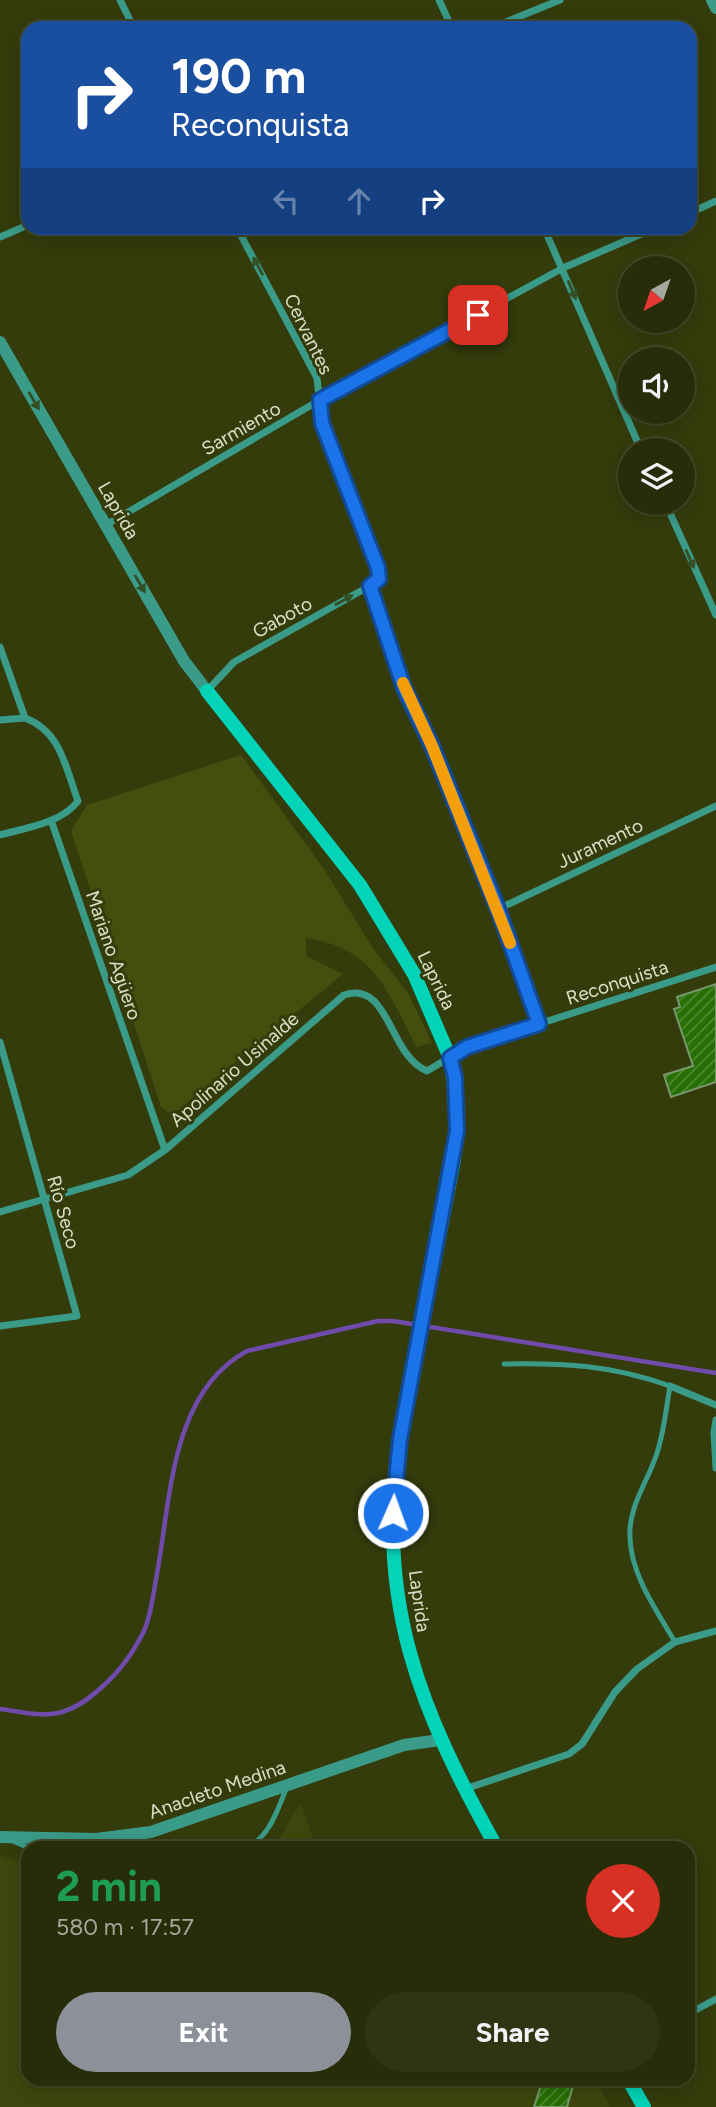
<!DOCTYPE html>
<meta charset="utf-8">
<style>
body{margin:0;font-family:Figtree,sans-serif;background:#2f3512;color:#f1f3f6;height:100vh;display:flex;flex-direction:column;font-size:26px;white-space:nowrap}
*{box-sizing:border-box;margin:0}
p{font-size:23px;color:#a4a89c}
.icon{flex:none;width:38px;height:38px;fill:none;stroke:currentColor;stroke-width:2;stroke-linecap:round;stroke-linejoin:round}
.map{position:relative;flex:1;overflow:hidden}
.sheet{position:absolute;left:21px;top:1841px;width:674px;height:245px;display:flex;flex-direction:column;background:#272d09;border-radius:21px;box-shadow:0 4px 18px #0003,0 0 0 2px #43492a}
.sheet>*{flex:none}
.hud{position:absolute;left:21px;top:21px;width:676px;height:214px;border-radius:21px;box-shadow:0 4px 18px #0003,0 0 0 2px #43492a;background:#1a4fa0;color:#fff;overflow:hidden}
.needle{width:46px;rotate:220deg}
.fabs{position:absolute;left:618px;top:256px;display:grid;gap:14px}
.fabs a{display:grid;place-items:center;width:77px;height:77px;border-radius:50%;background:#272d09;box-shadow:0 4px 18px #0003,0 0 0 2px #43492a;font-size:35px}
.pin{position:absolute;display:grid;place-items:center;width:60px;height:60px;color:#fff;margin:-30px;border-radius:14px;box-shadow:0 4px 10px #0006}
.me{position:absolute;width:77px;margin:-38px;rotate:2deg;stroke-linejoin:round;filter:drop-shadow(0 0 5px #0008)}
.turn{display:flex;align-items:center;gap:24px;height:147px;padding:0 35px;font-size:32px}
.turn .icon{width:91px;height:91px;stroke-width:2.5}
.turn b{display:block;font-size:49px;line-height:60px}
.lanes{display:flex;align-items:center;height:66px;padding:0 35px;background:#0003;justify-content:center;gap:35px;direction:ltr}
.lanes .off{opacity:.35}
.round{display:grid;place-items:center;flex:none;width:74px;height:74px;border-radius:37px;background:#2f3512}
.head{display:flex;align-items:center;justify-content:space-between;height:119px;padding:0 35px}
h1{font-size:42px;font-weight:700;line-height:52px;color:#1e9e55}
.primary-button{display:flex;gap:14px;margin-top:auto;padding:14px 35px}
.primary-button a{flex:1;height:80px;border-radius:42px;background:#8c9099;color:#fff;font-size:28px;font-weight:700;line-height:80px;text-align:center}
.primary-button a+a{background:#2f3512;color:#f1f3f6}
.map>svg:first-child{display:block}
.built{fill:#3d470d}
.green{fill:#444f0e}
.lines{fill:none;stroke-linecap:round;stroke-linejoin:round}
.stream{stroke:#704bab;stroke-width:4.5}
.building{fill:url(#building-hatch);stroke:#77976e;stroke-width:2}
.service{stroke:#3b9b89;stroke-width:5}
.minor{stroke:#3b9b89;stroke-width:7}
.tertiary{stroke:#3b9b89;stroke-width:12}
.secondary{stroke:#03d3b7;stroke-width:14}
.oneway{fill:#354f25}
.route-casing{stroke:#114b97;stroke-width:18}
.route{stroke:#1a73e8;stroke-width:12}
.slow{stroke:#f59e0b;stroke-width:12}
.labels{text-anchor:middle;stroke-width:6;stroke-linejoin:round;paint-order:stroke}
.street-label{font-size:19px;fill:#d9e0c6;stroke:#343c0c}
</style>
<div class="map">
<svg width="716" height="2107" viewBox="0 0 716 2107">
<defs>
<pattern id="building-hatch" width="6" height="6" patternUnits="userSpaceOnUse" patternTransform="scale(1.75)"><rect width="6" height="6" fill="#276f02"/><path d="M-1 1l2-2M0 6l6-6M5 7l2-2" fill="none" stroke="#508a31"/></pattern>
</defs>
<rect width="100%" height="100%" fill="#343c0c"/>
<path class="built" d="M301 1804 316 1848H275L294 1812Z
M0 1855 28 1865V2079H596L610 2107H0Z"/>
<path class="green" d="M241 755 324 869 374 950 408 993 432 1043 416 1047C388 991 374 948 306 938V956L343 974 172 1115 161 1107 71 831 87 805Z"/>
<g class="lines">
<path class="stream" d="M0 1709C18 1711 40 1717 58 1713 76 1709 90 1698 103 1686 120 1671 134 1651 144 1631 151 1615 153 1596 156 1579 171 1503 169 1393 247 1351L378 1321H393L716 1373"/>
</g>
<path class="building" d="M716 984V1082L671 1097 664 1075 693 1066 674 1009 680 1007 677 997Z
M543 2079H575L567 2107H534Z"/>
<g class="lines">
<path class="service" d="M370 586 404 688 432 746 471 843
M504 1364C565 1363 612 1365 670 1386 666 1409 664 1433 656 1456 647 1483 628 1507 630 1538 631 1575 657 1611 675 1642
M13 1841 29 1848
M245 1848C270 1838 277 1810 287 1787"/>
<path class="minor" d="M120 0 134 28
M439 0 452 28
M491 28 560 0
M690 213 716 201
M544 228 641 450
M0 237 28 225
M665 502 716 615
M106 525 320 400 563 268 655 228
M0 647 25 718C61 731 66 769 78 801 62 823 25 828 0 835
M207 691 234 662 375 583 379 574 322 423 317 378 237 228
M0 720 25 718
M51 820 165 1150
M471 843 498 909 539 1024
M498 909 716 806
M0 1042 77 1316 0 1326
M0 1212 128 1175 165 1150 344 995C390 980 388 1055 427 1071L467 1047 716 967
M670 1386 716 1405
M716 1420 714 1432 716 1468
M465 1789 569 1754 582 1744 615 1692 637 1669 675 1642 716 1631
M688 2014 716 1999"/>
<path class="tertiary" d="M712 0 716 8
M0 342 184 661 207 691
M0 1837 96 1839 151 1832 404 1745 440 1740"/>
<path class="secondary" d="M207 691 360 885 414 974 450 1058 456 1100 454 1160 400 1439C374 1600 420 1711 497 1848
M628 2079 644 2107"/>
</g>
<defs><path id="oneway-solid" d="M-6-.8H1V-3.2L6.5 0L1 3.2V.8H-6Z" transform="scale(1.75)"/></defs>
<g class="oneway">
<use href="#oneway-solid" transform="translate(258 266) rotate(-118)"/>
<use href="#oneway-solid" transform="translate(572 290) rotate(67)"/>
<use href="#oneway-solid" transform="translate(34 401) rotate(60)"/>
<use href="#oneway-solid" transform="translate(690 559) rotate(66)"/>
<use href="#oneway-solid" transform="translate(140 584) rotate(60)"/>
<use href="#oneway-solid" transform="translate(344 600) rotate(-29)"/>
</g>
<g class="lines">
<g class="route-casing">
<path id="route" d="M393 1513 400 1439 457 1131 455 1077 450 1058 467 1047 539 1024 498 909 432 746 404 688 370 586 379 579 378 568 322 423 320 400 478 315"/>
</g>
<use href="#route" class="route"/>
<path class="slow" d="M403 683 432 746 510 943"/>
</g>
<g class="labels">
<g class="street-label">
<text transform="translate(309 334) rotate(64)" y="7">Cervantes</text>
<text transform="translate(241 428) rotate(-30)" y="7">Sarmiento</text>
<text transform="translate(119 510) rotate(60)" y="7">Laprida</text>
<text transform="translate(282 617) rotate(-29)" y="7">Gaboto</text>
<text transform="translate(600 843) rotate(-25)" y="7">Juramento</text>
<text transform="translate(114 955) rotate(71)" y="7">Mariano Agüero</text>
<text transform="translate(437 980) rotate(64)" y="7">Laprida</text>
<text transform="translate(617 982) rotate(-18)" y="7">Reconquista</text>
<text transform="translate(234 1069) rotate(-41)" y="7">Apolinario Usinalde</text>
<text transform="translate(64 1212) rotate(74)" y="7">Río Seco</text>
<text transform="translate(420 1601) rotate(82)" y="7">Laprida</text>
<text transform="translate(217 1789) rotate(-19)" y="7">Anacleto Medina</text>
</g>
</g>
</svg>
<div class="fabs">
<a><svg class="needle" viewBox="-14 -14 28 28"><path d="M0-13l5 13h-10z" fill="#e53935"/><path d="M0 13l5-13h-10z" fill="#a4a89c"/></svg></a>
<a><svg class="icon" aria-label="sound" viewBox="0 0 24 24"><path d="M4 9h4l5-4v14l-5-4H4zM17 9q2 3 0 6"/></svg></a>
<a><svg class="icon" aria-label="layers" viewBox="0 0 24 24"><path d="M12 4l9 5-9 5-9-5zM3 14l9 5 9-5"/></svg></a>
</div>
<div class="pin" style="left:478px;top:315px;background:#d93025"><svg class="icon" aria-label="arrive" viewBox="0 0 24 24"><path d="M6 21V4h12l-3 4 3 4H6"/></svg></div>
<svg class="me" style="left:393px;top:1513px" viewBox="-20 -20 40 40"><circle r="17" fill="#1a73e8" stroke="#fff" stroke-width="3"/><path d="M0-11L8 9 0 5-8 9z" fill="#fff"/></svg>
<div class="hud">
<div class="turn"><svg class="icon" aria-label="right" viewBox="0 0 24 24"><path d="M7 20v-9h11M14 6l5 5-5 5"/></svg><div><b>190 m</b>Reconquista</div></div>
<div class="lanes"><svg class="icon off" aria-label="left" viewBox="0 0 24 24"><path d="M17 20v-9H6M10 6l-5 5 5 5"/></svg><svg class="icon off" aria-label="ahead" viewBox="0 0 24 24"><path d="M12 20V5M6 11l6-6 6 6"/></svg><svg class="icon" aria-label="right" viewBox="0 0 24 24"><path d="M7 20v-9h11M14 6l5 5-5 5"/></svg></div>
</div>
<section class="sheet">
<div class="head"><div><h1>2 min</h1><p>580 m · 17:57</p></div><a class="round" style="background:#d93025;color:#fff"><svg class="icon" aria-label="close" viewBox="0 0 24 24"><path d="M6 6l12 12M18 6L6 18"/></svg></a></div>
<div class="primary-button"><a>Exit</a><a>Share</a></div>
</section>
</div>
